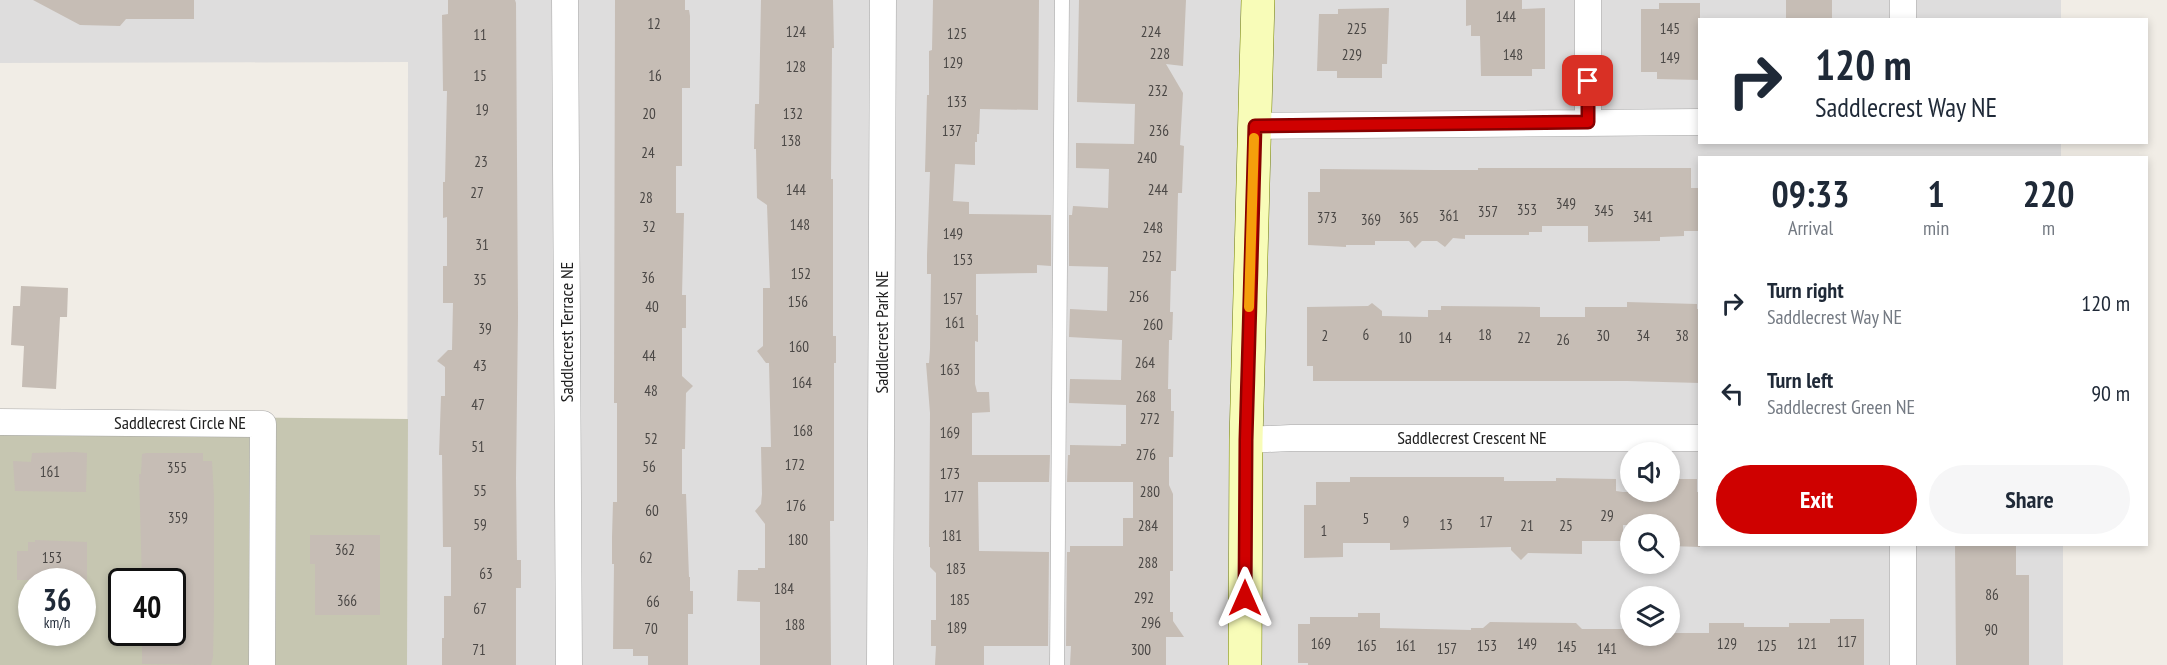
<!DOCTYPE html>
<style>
body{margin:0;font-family:"PT Sans Narrow",sans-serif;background:#f6f6f7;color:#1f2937;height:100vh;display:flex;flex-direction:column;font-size:22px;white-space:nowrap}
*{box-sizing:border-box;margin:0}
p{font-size:20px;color:#747a83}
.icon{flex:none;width:33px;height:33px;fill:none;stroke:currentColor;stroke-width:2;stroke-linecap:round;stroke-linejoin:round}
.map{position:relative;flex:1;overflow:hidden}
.panel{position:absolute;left:1698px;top:156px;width:450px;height:390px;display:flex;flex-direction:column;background:#fff;border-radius:0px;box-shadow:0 3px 9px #0003}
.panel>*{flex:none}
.top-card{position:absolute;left:1698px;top:18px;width:450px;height:126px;border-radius:0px;box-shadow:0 3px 9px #0003;background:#fff;color:#1f2937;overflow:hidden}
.controls{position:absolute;left:1620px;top:442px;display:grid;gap:12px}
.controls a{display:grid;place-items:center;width:60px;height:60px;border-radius:50%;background:#fff;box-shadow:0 3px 9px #0003;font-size:30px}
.speed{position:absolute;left:18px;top:568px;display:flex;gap:12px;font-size:30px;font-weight:700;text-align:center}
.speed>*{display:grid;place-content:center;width:78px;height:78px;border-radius:50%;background:#fff;box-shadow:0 3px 9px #0003;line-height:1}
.speed small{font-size:15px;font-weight:400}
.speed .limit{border:3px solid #111;border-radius:9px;background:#fff;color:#111}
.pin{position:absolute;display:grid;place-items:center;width:51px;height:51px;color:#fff;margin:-26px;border-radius:12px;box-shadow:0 3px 9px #0006}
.me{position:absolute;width:66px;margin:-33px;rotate:0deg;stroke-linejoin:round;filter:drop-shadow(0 0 4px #0008)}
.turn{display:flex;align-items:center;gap:21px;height:126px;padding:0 18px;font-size:27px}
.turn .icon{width:78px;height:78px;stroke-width:2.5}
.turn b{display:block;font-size:42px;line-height:51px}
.eta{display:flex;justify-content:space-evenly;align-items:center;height:102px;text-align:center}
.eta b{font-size:36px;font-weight:600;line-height:42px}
.button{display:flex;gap:12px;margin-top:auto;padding:12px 18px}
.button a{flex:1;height:69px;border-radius:36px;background:#cf0100;color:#fff;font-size:24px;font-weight:600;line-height:69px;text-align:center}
.button a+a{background:#f6f6f7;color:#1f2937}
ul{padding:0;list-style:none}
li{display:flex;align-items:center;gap:18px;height:90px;padding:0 18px}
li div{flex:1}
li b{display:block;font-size:22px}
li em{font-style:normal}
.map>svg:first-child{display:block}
.residential{fill:#dedddd;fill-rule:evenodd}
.construction{fill:#c6c6b1;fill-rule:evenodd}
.building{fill:#c6bdb5}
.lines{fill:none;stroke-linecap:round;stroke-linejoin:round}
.lane-casing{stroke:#a7a7a7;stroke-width:15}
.street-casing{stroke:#a7a7a7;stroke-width:27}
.secondary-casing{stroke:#6f7d00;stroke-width:34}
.lane{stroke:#fff;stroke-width:14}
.street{stroke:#fff;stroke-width:26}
.secondary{stroke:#f8fcb8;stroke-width:33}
.route-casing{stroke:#870100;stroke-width:15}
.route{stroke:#cf0100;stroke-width:10}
.slow{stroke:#f59e0b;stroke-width:10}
.labels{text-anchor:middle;stroke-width:4.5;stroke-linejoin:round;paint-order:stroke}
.number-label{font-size:15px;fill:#4a4745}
.street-label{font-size:18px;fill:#202020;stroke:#fff}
</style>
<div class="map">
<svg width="2167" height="665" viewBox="0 0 2167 665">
<rect width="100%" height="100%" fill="#f1ede6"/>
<path class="residential" d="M0 0H2061V19L1700 20V142H2061V157L1700 158V544L2063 545V665H407L408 62 0 63ZM1630 453H1670V492H1630ZM1630 525H1670V564H1630ZM1630 597H1670V636H1630Z"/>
<path class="construction" d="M0 415 408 419 407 665H0ZM32 582H82V633H32ZM122 582H172V633H122Z"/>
<path class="building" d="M33 0H194V19H126L120 26 80 25Z
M448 0H515L516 3 518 316 516 478 517 560H521V588H516V665H442V638H444V596H451V547H443L442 455H439L441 396H445V367L437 361 448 350H452L453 303H443V266H447V217L443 218V182H445L447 91H443L442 15 448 14Z
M615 0H685V10H689L690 16V88H682V166H676V213H684L682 295H686V328H682V376L693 386 686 393 685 449H682V494H686L689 577H690V591H693V614H688V665H648V656H633V649H613L614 564H612V537L613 502H617V403H614Z
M761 0H833L834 48H832L831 179H833V336H836V363H834V521H830L831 665H760V602L737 601 738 570H758V568H765V524L755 511 761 504 762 494 761 447H771L769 363H766L757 351 763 346V288H770L767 205 757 198 756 149H754L755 104H759Z
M933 0H1039L1038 110 980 109 979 134H977V142H975V165L955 164 953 201 969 202V214L1051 215V266L1037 265V273L976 274V315H978V342L975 341V384L977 392H989L990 412 972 413V455H1050L1049 482H978L979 551 1049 552 1048 646H984V665H935L936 646H931V620H936V573L930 567V547H929L930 413 926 363H929L930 349 931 274H927V255L930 172H925L927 95H929V51L932 50Z
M1079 0H1186L1183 66 1166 64 1183 93 1180 145 1184 146 1182 193H1178L1176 271H1171L1170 312H1173L1172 340H1169L1168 389H1171V411H1174L1173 457H1169V485L1173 494V571H1170V612H1173V621L1184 637H1166V665H1070L1071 646H1066L1067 552H1070V546H1123V518H1133V482H1067L1068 455H1070V445L1121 446V444H1126V405L1069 403 1070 379 1121 380 1122 340 1069 337 1070 309 1107 311 1108 267 1069 266V215H1072L1073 206 1108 208 1109 169 1076 168V143L1134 144 1135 104 1077 102Z
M1466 0H1522V9L1545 8V69H1532V76H1481L1480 36H1471V25L1466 26Z
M1786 0H1832V20H1786Z
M1659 3H1700V80L1657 79V72H1641V9H1659Z
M1389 8 1387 64H1382V78H1337V71H1317L1319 14H1338V9Z
M1478 168H1691V188H1698V231H1684V236L1660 237V241L1588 242V226H1542V232H1529V235H1465V239L1453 238 1445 247 1437 241H1422L1415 248 1409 241H1375V245H1346V247L1308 245V192H1320V169L1434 170H1478Z
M21 286 68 288 67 317H60L56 389 22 387 24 346 11 345 13 306H20Z
M1627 302 1697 304V309H1700V383L1627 381H1313V366H1307V307L1368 306 1372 303 1382 311V316L1428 317V310H1441V306L1540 307V317H1585V307H1627Z
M75 452 87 453 86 492 15 491 13 461 31 462 32 453Z
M146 453H203V461H212L214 497V609L213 657 211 665 142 664V633H172V581H142L139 474H141L142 454Z
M1350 477H1504V481H1556V478L1616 479V491L1623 492H1670V479H1697V492H1700V547L1670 546V525H1623V541H1582V554L1528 553 1521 560 1511 550V547L1390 550V543H1343V557L1304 558V505H1316V482H1350Z
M310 535H380V615H315V564H310Z
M35 540 87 542V580H17V551H28V542H35Z
M1955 544H2016V575H2029V665H1956Z
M1358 613H1380V628L1471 630V628H1483L1490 622 1576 623 1582 629H1630V636H1670V633H1709V623H1744V627H1789V623H1830V619H1864V665H1308V663H1298V624H1310V617H1358Z"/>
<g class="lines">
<g class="lane-casing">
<path id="lane" d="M1057 665 1062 0"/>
</g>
<g class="street-casing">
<path id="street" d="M565 0 569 665
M1903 20V0
M1588 122V0
M1255 126 1700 122
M0 422 263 424 262 665
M1246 440 1291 438H1700
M880 665 883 0
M1903 665V544"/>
</g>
<g class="secondary-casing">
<path id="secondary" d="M1245 665 1246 440 1258 0"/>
</g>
<use href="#lane" class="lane"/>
<use href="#street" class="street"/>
<use href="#secondary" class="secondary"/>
</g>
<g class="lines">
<g class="route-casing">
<path id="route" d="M1245 598 1246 440 1255 126 1588 122V81"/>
</g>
<use href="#route" class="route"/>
<path class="slow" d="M1249 307 1254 138"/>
</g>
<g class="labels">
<g class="number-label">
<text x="1506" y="22">144</text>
<text x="654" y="29">12</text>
<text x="1357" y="34">225</text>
<text x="1670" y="34">145</text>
<text x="796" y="37">124</text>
<text x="1151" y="37">224</text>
<text x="957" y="39">125</text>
<text x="480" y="40">11</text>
<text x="1160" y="59">228</text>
<text x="1352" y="60">229</text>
<text x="1513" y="60">148</text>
<text x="1670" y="63">149</text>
<text x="953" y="68">129</text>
<text x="796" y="72">128</text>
<text x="480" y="81">15</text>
<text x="655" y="81">16</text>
<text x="1158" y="96">232</text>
<text x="957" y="107">133</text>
<text x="482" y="115">19</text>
<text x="649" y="119">20</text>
<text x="793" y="119">132</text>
<text x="952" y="136">137</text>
<text x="1159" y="136">236</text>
<text x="791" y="146">138</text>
<text x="648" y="158">24</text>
<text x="1147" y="163">240</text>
<text x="481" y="167">23</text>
<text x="796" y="195">144</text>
<text x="1158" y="195">244</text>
<text x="477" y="198">27</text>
<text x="646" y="203">28</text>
<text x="1566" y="209">349</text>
<text x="1527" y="215">353</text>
<text x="1604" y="216">345</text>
<text x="1488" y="217">357</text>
<text x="1449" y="221">361</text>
<text x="1643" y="222">341</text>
<text x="1327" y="223">373</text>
<text x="1409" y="223">365</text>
<text x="1371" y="225">369</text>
<text x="800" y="230">148</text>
<text x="649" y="232">32</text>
<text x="1153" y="233">248</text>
<text x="953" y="239">149</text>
<text x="482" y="250">31</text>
<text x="1152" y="262">252</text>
<text x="963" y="265">153</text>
<text x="801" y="279">152</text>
<text x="648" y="283">36</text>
<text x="480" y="285">35</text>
<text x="1139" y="302">256</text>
<text x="953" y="304">157</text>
<text x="798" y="307">156</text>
<text x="652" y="312">40</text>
<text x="955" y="328">161</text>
<text x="1153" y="330">260</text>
<text x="485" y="334">39</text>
<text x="1366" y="340">6</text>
<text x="1485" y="340">18</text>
<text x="1325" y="341">2</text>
<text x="1603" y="341">30</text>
<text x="1643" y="341">34</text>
<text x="1682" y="341">38</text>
<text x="1405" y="343">10</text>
<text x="1445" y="343">14</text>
<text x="1524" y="343">22</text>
<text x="1563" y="345">26</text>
<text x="799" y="352">160</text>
<text x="649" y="361">44</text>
<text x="1145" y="368">264</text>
<text x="480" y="371">43</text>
<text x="950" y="375">163</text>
<text x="802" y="388">164</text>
<text x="651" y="396">48</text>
<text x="1146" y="402">268</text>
<text x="478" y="410">47</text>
<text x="1150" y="424">272</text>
<text x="803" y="436">168</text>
<text x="950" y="438">169</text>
<text x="651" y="444">52</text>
<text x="478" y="452">51</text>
<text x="1146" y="460">276</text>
<text x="795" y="470">172</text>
<text x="649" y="472">56</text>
<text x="177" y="473">355</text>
<text x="50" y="477">161</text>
<text x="950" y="479">173</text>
<text x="480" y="496">55</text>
<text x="1150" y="497">280</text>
<text x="954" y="502">177</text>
<text x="796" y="511">176</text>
<text x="652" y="516">60</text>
<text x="1607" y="521">29</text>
<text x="178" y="523">359</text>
<text x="1366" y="524">5</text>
<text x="1406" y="527">9</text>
<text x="1486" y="527">17</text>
<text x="480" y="530">59</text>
<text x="1446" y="530">13</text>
<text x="1148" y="531">284</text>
<text x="1527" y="531">21</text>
<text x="1566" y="531">25</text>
<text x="1324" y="536">1</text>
<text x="952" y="541">181</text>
<text x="798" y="545">180</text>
<text x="345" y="555">362</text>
<text x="52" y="563">153</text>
<text x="646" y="563">62</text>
<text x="1148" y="568">288</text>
<text x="956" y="574">183</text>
<text x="486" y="579">63</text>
<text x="784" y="594">184</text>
<text x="1992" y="600">86</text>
<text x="1144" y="603">292</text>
<text x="960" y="605">185</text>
<text x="347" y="606">366</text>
<text x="653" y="607">66</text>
<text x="480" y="614">67</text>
<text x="1151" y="628">296</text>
<text x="795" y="630">188</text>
<text x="957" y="633">189</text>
<text x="651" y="634">70</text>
<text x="1991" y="635">90</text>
<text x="1847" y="647">117</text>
<text x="1321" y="649">169</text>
<text x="1527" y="649">149</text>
<text x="1727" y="649">129</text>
<text x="1807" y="649">121</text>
<text x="1367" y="651">165</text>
<text x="1406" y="651">161</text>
<text x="1487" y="651">153</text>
<text x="1767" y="651">125</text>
<text x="1567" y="652">145</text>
<text x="1447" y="654">157</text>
<text x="1607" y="654">141</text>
<text x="479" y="655">71</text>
<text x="1141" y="655">300</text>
</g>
<g class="street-label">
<text transform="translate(567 332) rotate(-90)" y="6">Saddlecrest Terrace NE</text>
<text transform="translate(882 332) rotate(-90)" y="6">Saddlecrest Park NE</text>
<text x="180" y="429">Saddlecrest Circle NE</text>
<text x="1472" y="444">Saddlecrest Crescent NE</text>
</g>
</g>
</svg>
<div class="controls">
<a><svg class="icon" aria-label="sound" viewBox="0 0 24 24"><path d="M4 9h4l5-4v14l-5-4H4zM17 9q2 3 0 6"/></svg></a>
<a><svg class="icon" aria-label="search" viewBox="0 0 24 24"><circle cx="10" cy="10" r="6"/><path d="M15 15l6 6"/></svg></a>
<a><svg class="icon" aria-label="layers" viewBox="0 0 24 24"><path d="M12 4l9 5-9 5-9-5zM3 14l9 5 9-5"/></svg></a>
</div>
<div class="speed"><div>36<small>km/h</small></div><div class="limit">40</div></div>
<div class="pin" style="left:1588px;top:81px;background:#d93025"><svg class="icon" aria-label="arrive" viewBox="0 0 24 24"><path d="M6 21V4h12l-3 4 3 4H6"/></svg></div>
<svg class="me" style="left:1245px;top:598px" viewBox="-20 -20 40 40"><path d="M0-17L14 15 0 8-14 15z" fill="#cf0100" stroke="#fff" stroke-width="4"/></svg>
<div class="top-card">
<div class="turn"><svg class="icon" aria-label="right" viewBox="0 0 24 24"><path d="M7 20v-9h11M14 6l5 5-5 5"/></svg><div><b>120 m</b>Saddlecrest Way NE</div></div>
</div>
<section class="panel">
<div class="eta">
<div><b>09:33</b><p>Arrival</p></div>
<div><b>1</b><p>min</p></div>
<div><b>220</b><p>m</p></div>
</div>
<ul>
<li><svg class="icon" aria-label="right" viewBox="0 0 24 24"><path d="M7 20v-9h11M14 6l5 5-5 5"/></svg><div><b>Turn right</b><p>Saddlecrest Way NE</p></div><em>120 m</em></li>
<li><svg class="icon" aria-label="left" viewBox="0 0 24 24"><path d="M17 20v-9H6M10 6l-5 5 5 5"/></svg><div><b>Turn left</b><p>Saddlecrest Green NE</p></div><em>90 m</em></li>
</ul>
<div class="button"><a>Exit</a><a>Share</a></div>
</section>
</div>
